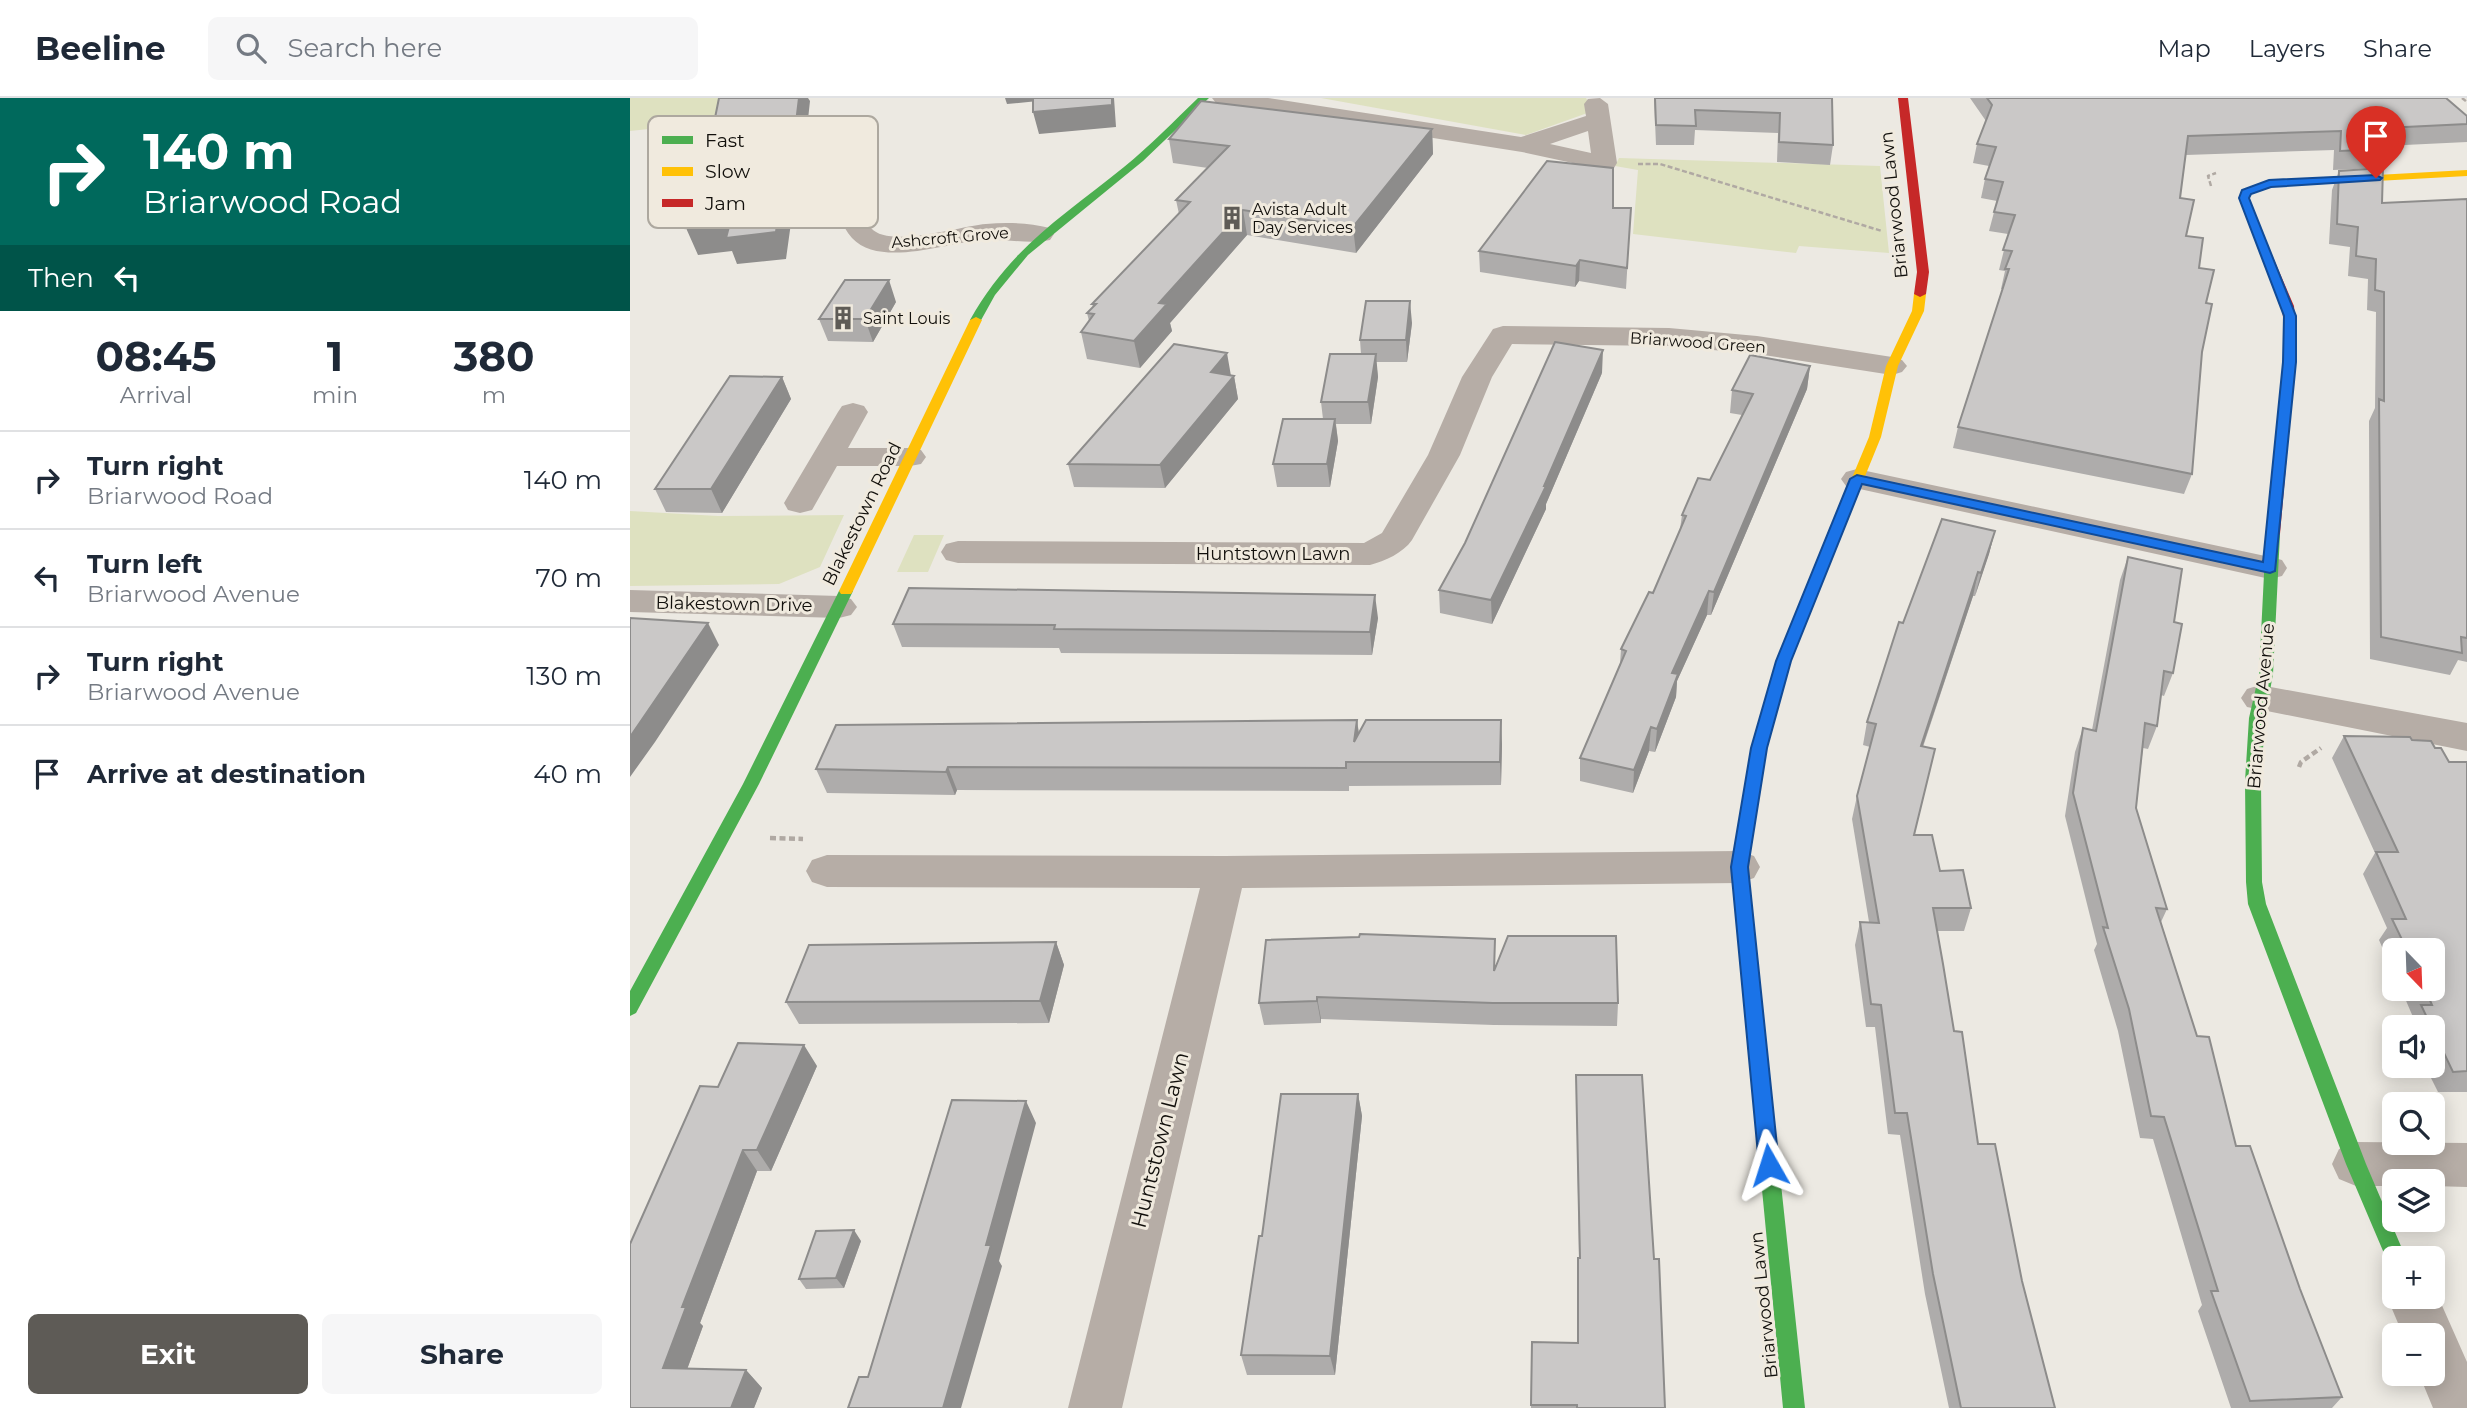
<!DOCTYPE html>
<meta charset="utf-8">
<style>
body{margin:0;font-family:Montserrat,sans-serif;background:#f6f6f7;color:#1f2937;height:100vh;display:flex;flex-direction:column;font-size:26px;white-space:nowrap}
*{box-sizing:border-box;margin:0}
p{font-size:23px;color:#747a83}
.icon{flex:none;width:38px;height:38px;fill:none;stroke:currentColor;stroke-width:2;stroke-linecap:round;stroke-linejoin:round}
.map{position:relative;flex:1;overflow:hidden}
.sheet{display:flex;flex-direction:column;background:#fff;width:630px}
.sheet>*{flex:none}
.banner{background:#00695c;color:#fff;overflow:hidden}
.needle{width:46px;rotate:157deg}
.fabs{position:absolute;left:1752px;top:840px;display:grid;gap:14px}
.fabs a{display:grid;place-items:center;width:63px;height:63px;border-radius:10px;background:#fff;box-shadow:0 4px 18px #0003;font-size:35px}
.pin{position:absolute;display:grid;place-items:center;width:60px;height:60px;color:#fff;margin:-72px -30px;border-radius:50% 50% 50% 0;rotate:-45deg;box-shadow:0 0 7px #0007}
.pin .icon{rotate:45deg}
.me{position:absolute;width:77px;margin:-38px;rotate:354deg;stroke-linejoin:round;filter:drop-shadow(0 0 5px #0008)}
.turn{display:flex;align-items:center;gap:24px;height:147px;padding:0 28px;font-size:32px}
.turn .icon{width:91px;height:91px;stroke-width:2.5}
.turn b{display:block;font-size:49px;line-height:60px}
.then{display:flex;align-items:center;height:66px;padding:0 28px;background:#0003;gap:14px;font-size:26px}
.eta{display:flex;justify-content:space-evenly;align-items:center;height:119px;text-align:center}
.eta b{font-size:42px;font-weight:700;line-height:49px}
.cta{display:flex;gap:14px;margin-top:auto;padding:14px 28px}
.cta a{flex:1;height:80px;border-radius:10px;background:#5e5b56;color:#fff;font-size:28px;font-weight:700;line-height:80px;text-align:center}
.cta a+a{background:#f6f6f7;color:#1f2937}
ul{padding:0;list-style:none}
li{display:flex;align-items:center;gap:21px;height:98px;padding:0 28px;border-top:2px solid #e0e1e3}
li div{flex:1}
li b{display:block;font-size:26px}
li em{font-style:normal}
header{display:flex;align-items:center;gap:42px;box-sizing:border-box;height:98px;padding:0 35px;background:#fff;border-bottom:2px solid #e0e1e3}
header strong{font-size:33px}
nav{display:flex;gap:38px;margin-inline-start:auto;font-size:24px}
.search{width:490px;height:63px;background:#f6f6f7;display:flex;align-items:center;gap:18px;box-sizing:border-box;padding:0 24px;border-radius:10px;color:#747a83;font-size:26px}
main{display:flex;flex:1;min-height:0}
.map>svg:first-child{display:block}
.green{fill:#dee1c0}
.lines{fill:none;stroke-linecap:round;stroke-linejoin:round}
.path-far1{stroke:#b0a9a3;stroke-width:2.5;stroke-dasharray:5 2.5;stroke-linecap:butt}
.path{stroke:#b0a9a3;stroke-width:4.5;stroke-dasharray:6 3.5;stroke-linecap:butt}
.street{fill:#b6ada6;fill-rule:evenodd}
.fast{fill:#4caf50;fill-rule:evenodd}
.slow{fill:#ffc107;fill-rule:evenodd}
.jam{fill:#c62828;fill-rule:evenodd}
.wall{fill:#aeacab}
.shaded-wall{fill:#8d8c8b}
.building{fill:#cac8c7;stroke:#8d8c8b;stroke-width:2}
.route{fill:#1a73e8;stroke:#114b97;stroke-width:2}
.labels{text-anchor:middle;stroke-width:6;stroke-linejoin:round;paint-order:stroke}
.far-poi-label{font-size:16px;fill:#110f0b;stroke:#f0eade;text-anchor:start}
.far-street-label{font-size:16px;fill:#110f0b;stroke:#f0eade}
.street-label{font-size:18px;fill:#110f0b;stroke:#f0eade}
.near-street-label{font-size:21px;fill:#110f0b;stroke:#f0eade}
.key{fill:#f0eade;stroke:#ada89f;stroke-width:2}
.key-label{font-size:19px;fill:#110f0b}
</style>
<header>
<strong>Beeline</strong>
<div class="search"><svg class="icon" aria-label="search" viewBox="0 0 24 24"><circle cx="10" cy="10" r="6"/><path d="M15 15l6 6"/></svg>Search here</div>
<nav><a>Map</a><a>Layers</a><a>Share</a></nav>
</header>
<main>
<section class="sheet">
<div class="banner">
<div class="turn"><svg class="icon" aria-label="right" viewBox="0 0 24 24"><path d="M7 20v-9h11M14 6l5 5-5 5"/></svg><div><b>140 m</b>Briarwood Road</div></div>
<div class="then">Then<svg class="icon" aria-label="left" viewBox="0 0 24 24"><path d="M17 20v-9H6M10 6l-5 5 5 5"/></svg></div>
</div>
<div class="eta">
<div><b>08:45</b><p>Arrival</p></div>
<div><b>1</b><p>min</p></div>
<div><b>380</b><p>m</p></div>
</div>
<ul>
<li><svg class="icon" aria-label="right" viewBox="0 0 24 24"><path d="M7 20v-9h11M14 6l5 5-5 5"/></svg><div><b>Turn right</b><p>Briarwood Road</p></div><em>140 m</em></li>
<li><svg class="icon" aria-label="left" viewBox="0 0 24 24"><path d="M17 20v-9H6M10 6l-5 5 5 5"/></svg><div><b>Turn left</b><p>Briarwood Avenue</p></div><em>70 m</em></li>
<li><svg class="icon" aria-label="right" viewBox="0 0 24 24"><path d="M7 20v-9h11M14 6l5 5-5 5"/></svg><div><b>Turn right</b><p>Briarwood Avenue</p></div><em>130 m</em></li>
<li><svg class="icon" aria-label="arrive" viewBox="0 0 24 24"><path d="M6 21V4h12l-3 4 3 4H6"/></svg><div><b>Arrive at destination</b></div><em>40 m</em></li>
</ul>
<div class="cta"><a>Exit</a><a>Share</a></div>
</section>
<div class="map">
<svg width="1837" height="1310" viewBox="0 0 1837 1310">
<rect width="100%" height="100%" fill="#ece9e2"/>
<path class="green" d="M0 0H89L84 24 0 33Z
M691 0H956L963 13 896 37Z
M989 60 1250 68 1259 155 1169 148 1166 155 1003 136 1008 72 985 68Z
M0 413 88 418 214 417 190 469 149 486 0 488Z
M284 437H314L298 474H267Z"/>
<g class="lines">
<path class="path-far1" d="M1832 0 1837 4
M1008 66H1030L1252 133
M1581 88 1578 78 1586 75"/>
<path class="path" d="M1669 669 1671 664 1691 650
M140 740 173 741"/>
<path class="street" d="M582 0H638L891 39 956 18 954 6 958 1 970 0 978 6 987 65 984 70 975 72 892 54 594 7 586 5ZM958 33 961 55 920 46Z
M216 88 225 91C233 102 232 120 241 130 259 151 330 128 356 126 378 124 399 125 420 130L424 136 420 142C399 147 374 140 351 142 316 145 250 170 222 140 211 128 208 111 203 96L207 91Z
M873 228 1039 230 1127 238 1262 259 1272 262 1277 268 1272 274 1262 277 1127 256 1039 248 882 246 862 279 830 357 782 442C773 455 755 463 740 467L328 465 316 462 311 454 316 446 328 443 734 445 752 435 798 357 832 279 863 231Z
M223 305 234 308 238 314 218 350H280L291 352 296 359 291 366 280 368H207L182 412 170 415 158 412 154 405 208 314 212 308Z
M1227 371 1640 459 1652 462 1657 470 1652 478 1640 481 1216 388 1211 381 1216 374Z
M0 492 209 498 221 501 227 509 221 517 209 520 0 514Z
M1630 587 1837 625V653L1617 609 1611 600 1617 591Z
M1109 753 1124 758 1130 769 1124 780 1109 785 612 790 492 1310H438L570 790 197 789 182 784 176 773 182 762 197 757 595 758Z
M1726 1044 1837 1045V1089L1802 1088V1083H1764V1088H1726L1709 1081 1702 1066 1709 1051Z
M1764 1184V1199H1802V1185L1837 1264V1310H1803L1789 1276H1802V1237H1773L1757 1199Z"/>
<path class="fast" d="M568 0H579L513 63 398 157 365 197 350 224H342L340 222C380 150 432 119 494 69 520 48 544 23 568 0Z
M1643 432 1650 436 1643 576 1635 620 1631 683 1632 784 1636 806 1736 1066 1776 1160H1764V1169L1759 1167 1716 1066 1618 806 1616 784 1615 683 1619 620 1629 576 1636 436Z
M216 488 223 493 129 686 6 915 0 918V893L113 686 209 493Z
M1156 550 1163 555 1137 651 1117 769 1175 1310H1153L1101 769 1121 651 1149 555Z"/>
<path class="slow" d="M1837 72V78L1640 89 1621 96 1619 100 1639 150 1634 153 1629 150 1609 100 1612 92 1639 83Z
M1290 193 1296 196 1294 213 1268 268 1251 339 1163 555 1156 560 1151 559 1149 555 1239 339 1256 268 1282 213 1284 196Z
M346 219 352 222 223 493 221 496H211L209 493 340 222Z"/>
<path class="jam" d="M1268 0H1278L1299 174 1296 196 1290 199 1284 196 1287 174Z
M1630 148 1639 150 1664 208 1667 243 1650 436 1643 440 1636 436 1655 243 1652 208 1629 150Z"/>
</g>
<path class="wall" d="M1024 0H1202L1203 47 1200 67 1147 64 1148 35 1065 32 1064 47H1026Z
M1340 0H1816L1837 18V44L1754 48 1746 70 1703 72 1704 52 1556 57 1550 100 1556 138 1569 170 1576 205 1562 376 1554 396 1323 350 1328 329 1373 191H1371L1375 173 1369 172 1378 136 1359 133 1367 103 1351 100 1355 81 1359 68 1343 65 1347 46 1356 23Z
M802 31 803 56 726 155 617 137 540 225 542 233 510 270 457 261 451 234 459 223 457 215 463 209 462 206 549 116 546 102 578 70 543 65 539 41Z
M1709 73 1752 105 1837 101V564L1828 562 1820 577 1740 561 1739 323 1745 310 1746 214 1737 212 1738 181 1718 178 1720 149 1699 146 1702 92Z
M983 110H1001L996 191 949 183 945 189 850 174 849 153Z
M266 204 243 244 198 243 189 221Z
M782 225 777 264H746L748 279 741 326H706L708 343 700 389H647L643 366 693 321 691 304 731 256 730 242Z
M1180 268 1177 291 1081 517H1077L1047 583 1046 599 1025 654 1019 653 1003 695 950 683V660L990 566 991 551 1023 495 1050 431 1052 417 1080 382 1112 317 1100 315 1102 292Z
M972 275 916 406V411L862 526 810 515 809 492Z
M600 278H604L608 301 535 390 444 389 438 366Z
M152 279 161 301 92 415 36 414 25 391Z
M1365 433 1359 456 1345 498H1343L1293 649 1284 737 1310 773 1341 810 1334 833H1307L1324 933 1348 1046 1392 1183 1425 1310H1319L1295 1196 1270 1037 1258 1036 1245 929H1236L1225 847 1230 824H1239L1222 721 1227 698 1240 649 1233 647 1237 624 1273 525Z
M1498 459 1544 524 1543 575 1534 598 1531 597 1527 628 1518 651 1513 650 1506 710 1537 811 1531 824 1567 938 1606 1048 1670 1191 1712 1299 1702 1310H1601L1568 1213 1572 1207 1523 1041 1510 1040 1488 933 1464 852 1467 846 1435 718 1445 654 1453 630 1462 632 1490 482Z
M748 520 742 557 431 555 429 550 272 549 263 526Z
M727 622 729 635 872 646 871 687 719 688V693L327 692 325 697 197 695 186 671Z
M1714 638 1782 642 1805 650 1819 664H1837V994H1808L1795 968H1802V929H1777L1783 919 1771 891H1802V852H1764V876L1749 842 1757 830 1733 776 1745 755 1702 660Z
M426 844 434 867 419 925 169 926 156 904Z
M866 869 988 905 987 928 864 927 691 921V925L634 927 629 905Z
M187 968 141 1073H127L70 1225 73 1228 57 1271 116 1272 132 1290 124 1310H0L88 989Z
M946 977 1024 1161 1035 1310H901L902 1244 947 1245V1180L948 1160H949Z
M728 996 732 1018 705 1277H617L611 1257 632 1138Z
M231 1143 214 1190 176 1191 169 1181Z"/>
<path class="shaded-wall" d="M169 0H178L180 3 173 67H169L156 161 107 166 102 153 68 157 56 130 160 41Z
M375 0H408V3L377 6Z
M482 0H484L486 29 409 36 403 14Z
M802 31 803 56 726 155 723 129Z
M613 112 617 137 540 225 542 233 510 270 504 243 529 205Z
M950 162 949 183 945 189 946 168Z
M259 182 266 204 243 244 235 221Z
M780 203 782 225 777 264 776 242Z
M973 252 972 275 916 406V411L862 526 861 502 914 388Z
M597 255 601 278 581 274Z
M746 256 748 279 741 326 738 304Z
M1180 268 1177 291 1081 517 1084 494Z
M604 278 608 301 535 390 530 367Z
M152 279 161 301 92 415 81 391Z
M705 321 708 343 700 389 697 366Z
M1365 433 1359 456 1345 498 1351 475Z
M1348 474 1343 498 1285 671 1291 648Z
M1079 493 1077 517 1047 583 1046 599 1025 654 1027 631 1042 575Z
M745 497 748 520 742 557 740 534Z
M78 525 89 547 25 644 0 679V639Z
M727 622 730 646 724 644Z
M871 622 872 646 871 687 870 664Z
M1021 629 1019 653 1003 695 1004 672Z
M318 669 327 692 325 697 316 674Z
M426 844 434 867 419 925 410 903Z
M687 899 691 921V925L687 903Z
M174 947 187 968 141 1073 127 1052Z
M728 996 732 1018 705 1277 700 1258Z
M396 1003 406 1025 369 1163 372 1168 331 1310H313L356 1147Z
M113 1052 127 1073 70 1225 73 1228 51 1288 33 1270 52 1209Z
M224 1132 231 1143 214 1190 206 1180Z
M116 1272 132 1290 124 1310H101Z"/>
<path class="building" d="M89 0H169L164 41H160L146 134 96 140 100 125 56 130 65 94H70Z
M403 0H482V7L403 14Z
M1025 0H1202L1203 47 1149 44 1150 15 1065 12 1066 28 1026 27Z
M1357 0H1816L1837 18V26L1755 30 1754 51 1710 53 1711 33 1558 38 1550 100 1564 102 1556 138 1573 140 1569 170 1584 172 1576 205 1582 206 1572 254 1562 376 1328 329 1379 171H1375L1382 153 1373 152 1385 117 1364 114 1373 84 1355 81 1366 49 1347 46 1362 7Z
M571 3 802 31 723 129 613 112 529 205 537 206 504 243 451 234 464 216 457 215 466 206H462L560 104 546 102 599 48 539 41Z
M917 63 983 70V110H1001L997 170 950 162 946 168 849 153Z
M1753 70 1752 105 1837 101V540L1831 539 1832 555 1751 539 1749 301 1754 303V194L1745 192 1746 161 1726 158 1728 129 1707 126 1709 73Z
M215 182H259L235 221H189Z
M736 203H780L776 242H730Z
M925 244 973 252 914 388H916L861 502 809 492 835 445Z
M544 246 597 255 581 274 604 278 530 367 438 366Z
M700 256H746L738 304H691Z
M1120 257 1180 268 1084 494 1079 493 1042 575 1048 576 1027 631 1021 629 1004 672 950 660 996 553 991 551 1019 494 1023 495 1056 418 1052 417 1068 380 1080 382 1123 296 1102 292Z
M100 278 152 279 81 391H25Z
M653 321H705L697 366H643Z
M1312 421 1365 433 1351 475 1348 474 1291 648 1305 651 1284 737H1302L1310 773 1333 772 1341 810H1303L1313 866 1324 933 1332 934 1348 1046H1365L1392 1183 1425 1310H1331L1303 1176 1277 1015H1265L1251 907 1241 906 1230 824 1249 825 1227 698 1246 626 1237 624 1269 524 1273 525Z
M1498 459 1552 471 1544 524 1552 526 1543 575 1534 573 1527 628 1515 625 1506 710 1537 811 1526 810 1567 938 1579 939 1606 1048H1620L1670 1191 1712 1299 1620 1303 1581 1193H1588L1534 1019 1521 1018 1499 911 1473 829 1478 830 1443 695 1453 630 1466 633Z
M279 490 745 497 740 534 424 531 425 527 263 526Z
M0 520 78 525 0 639Z
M727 622 724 644 736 622H871L870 664H716V670L318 669 316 674 186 671 206 627Z
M1714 638 1780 639 1782 642 1801 643 1805 650H1811L1819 664H1837V973L1823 974 1791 907H1802L1795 891H1802V852H1777L1762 821H1776L1746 754H1768Z
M730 836 865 841 864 873 878 838H986L988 905H863L687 899V903L629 905 636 842 729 839Z
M426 844 410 903 156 904 179 847Z
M108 945 174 947 127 1052H113L52 1209H56L33 1270 116 1272 101 1310H0V1146L70 988 88 989Z
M946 977H1012L1024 1161H1029L1035 1310H947V1307H901L902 1244 948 1245V1160H950Z
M651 996H728L700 1258 611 1257 629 1138H632Z
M322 1002 396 1003 356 1147H361L313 1310H218L229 1279H238Z
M224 1132 206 1180 169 1181 186 1133Z"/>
<path class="route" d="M1746 77 1752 80 1750 82 1641 89 1621 96 1619 100 1666 218V264L1645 473 1640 475 1232 386 1161 563 1137 650 1118 769 1149 1067 1146 1073 1139 1076 1132 1073 1129 1067 1101 769 1121 650 1146 563 1220 381 1227 377 1633 464 1653 264 1654 218 1609 100 1612 92 1639 82Z"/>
<defs>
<g id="building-bare" transform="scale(1.89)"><path d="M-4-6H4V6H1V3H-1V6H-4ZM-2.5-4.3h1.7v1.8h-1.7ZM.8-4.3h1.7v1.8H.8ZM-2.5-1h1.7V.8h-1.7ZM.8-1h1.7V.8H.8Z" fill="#5e5b56" stroke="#f0eade" stroke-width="2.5" paint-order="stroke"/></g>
</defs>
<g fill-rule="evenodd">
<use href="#building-bare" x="602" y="120"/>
<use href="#building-bare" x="213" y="220"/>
</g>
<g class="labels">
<g class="far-poi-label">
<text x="622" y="117">Avista Adult<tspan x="622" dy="18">Day Services</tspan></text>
<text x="233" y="226">Saint Louis</text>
</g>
<g class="far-street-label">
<text transform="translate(320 139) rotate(-5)" y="6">Ashcroft Grove</text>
<text transform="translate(1068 244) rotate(4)" y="6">Briarwood Green</text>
</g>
<g class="street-label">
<text transform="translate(1264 107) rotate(-96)" y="6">Briarwood Lawn</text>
<text transform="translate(232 416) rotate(-64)" y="6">Blakestown Road</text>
<text x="643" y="462">Huntstown Lawn</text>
<text transform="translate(104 506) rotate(1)" y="6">Blakestown Drive</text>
<text transform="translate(1631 608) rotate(-85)" y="6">Briarwood Avenue</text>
<text transform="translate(1134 1207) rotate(-96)" y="6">Briarwood Lawn</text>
</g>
<g class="near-street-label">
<text transform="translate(530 1042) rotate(-76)" y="7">Huntstown Lawn</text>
</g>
</g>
<rect x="18" y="18" width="230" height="112" rx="10" class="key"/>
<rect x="32" y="38" width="31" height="8" fill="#4caf50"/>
<rect x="32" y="69" width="31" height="9" fill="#ffc107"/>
<rect x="32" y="101" width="31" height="8" fill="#c62828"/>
<g class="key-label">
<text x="75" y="49">Fast</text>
<text x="75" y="80">Slow</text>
<text x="75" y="112">Jam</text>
</g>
</svg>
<div class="fabs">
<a><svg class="needle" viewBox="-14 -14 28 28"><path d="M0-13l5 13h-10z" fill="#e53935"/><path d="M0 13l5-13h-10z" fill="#747a83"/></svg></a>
<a><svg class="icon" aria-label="sound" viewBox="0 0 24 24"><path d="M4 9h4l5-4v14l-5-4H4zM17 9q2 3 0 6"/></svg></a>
<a><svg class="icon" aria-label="search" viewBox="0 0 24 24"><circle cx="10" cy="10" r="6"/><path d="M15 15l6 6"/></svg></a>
<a><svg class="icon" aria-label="layers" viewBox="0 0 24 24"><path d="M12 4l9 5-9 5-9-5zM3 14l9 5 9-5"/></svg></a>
<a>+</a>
<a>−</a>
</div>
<div class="pin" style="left:1746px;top:80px;background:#d93025"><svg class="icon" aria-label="arrive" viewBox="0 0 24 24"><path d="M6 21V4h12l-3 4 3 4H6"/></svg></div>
<svg class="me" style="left:1139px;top:1067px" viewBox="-20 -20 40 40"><path d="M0-17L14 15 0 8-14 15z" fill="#1a73e8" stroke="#fff" stroke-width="4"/></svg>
</div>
</main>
